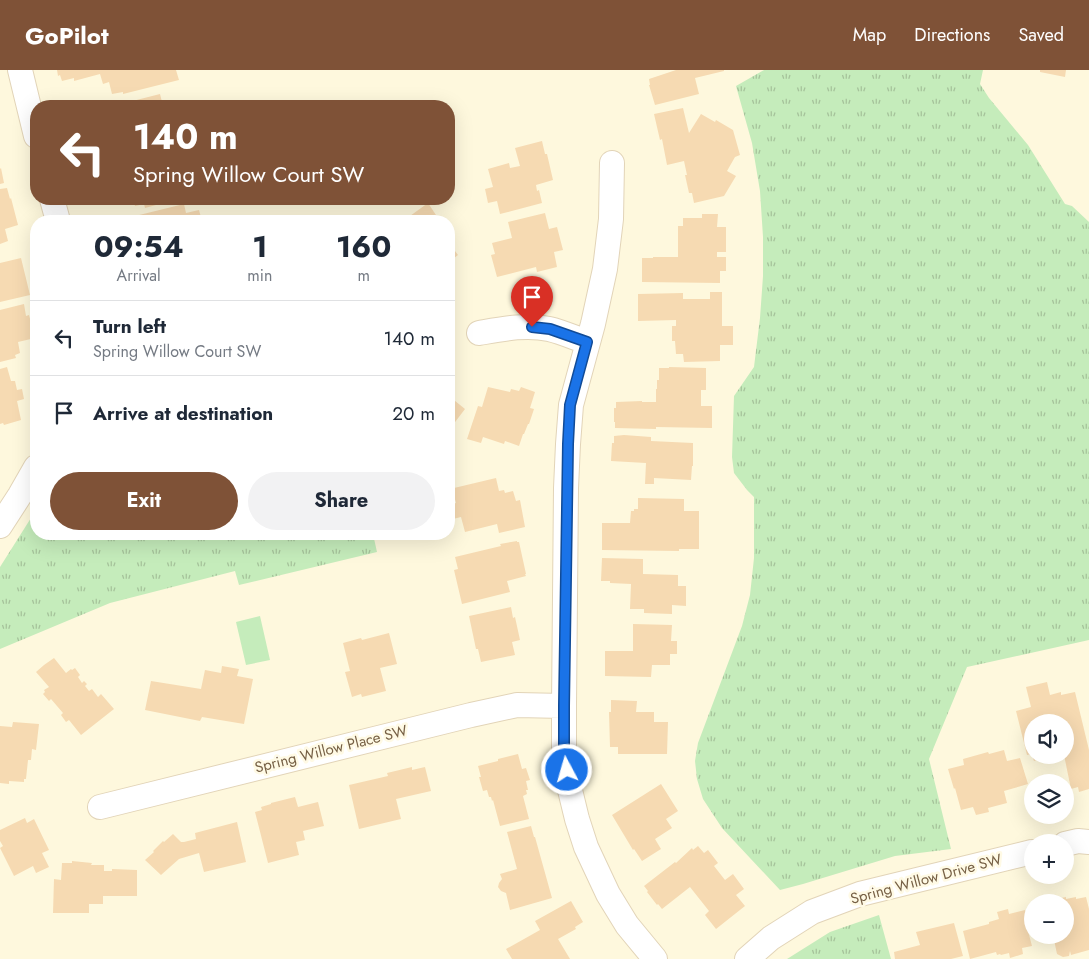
<!DOCTYPE html>
<meta charset="utf-8">
<style>
body{margin:0;font-family:Jost,sans-serif;background:#f2f2f3;color:#1f2937;height:100vh;display:flex;flex-direction:column;font-size:19px;white-space:nowrap}
*{box-sizing:border-box;margin:0}
p{font-size:16px;color:#747a83}
.icon{flex:none;width:28px;height:28px;fill:none;stroke:currentColor;stroke-width:2;stroke-linecap:round;stroke-linejoin:round}
.map{position:relative;flex:1;overflow:hidden}
.details{position:absolute;left:30px;top:145px;width:425px;height:325px;display:flex;flex-direction:column;background:#fff;border-radius:20px;box-shadow:0 5px 20px #0002}
.details>*{flex:none}
.banner{position:absolute;left:30px;top:30px;width:425px;height:105px;border-radius:20px;box-shadow:0 5px 20px #0002;background:#7f5237;color:#fff;overflow:hidden}
.tools{position:absolute;left:1024px;top:644px;display:grid;gap:10px}
.tools a{display:grid;place-items:center;width:50px;height:50px;border-radius:50%;background:#fff;box-shadow:0 5px 20px #0002;font-size:25px}
.pin{position:absolute;display:grid;place-items:center;width:42px;height:42px;color:#fff;margin:-51px -21px;border-radius:50% 50% 50% 0;rotate:-45deg;box-shadow:0 0 5px #0007}
.pin .icon{rotate:45deg}
.me{position:absolute;width:55px;margin:-28px;rotate:354deg;stroke-linejoin:round;filter:drop-shadow(0 0 4px #0008)}
.turn{display:flex;align-items:center;gap:18px;height:105px;padding:0 20px;font-size:22px}
.turn .icon{width:65px;height:65px;stroke-width:2.5}
.turn b{display:block;font-size:35px;line-height:42px}
.eta{display:flex;justify-content:space-evenly;align-items:center;height:85px;text-align:center}
.eta b{font-size:30px;font-weight:700;line-height:35px}
.cta{display:flex;gap:10px;margin-top:auto;padding:10px 20px}
.cta a{flex:1;height:58px;border-radius:30px;background:#7f5237;color:#fff;font-size:20px;font-weight:700;line-height:58px;text-align:center}
.cta a+a{background:#f2f2f3;color:#1f2937}
ul{padding:0;list-style:none}
li{display:flex;align-items:center;gap:15px;height:75px;padding:0 20px;border-top:1px solid #e0e1e3}
li div{flex:1}
li b{display:block;font-size:19px}
li em{font-style:normal}
header{display:flex;align-items:center;gap:30px;box-sizing:border-box;height:70px;padding:0 25px;background:#7f5237;color:#fff}
header strong{font-size:24px}
nav{display:flex;gap:28px;margin-inline-start:auto;font-size:18px}
.map>svg:first-child{display:block}
.grass{fill:url(#grass-tufts)}
.pitch{fill:#c5ecbb}
.building{fill:#f6dab2}
.lines{fill:none;stroke-linecap:round;stroke-linejoin:round}
.minor-casing{stroke:#e2d4b8;stroke-width:26}
.minor{stroke:#fff;stroke-width:24}
.route-casing{stroke:#114b97;stroke-width:12}
.route{stroke:#1a73e8;stroke-width:9}
.labels{text-anchor:middle;stroke-width:5;stroke-linejoin:round;paint-order:stroke}
.street-label{font-size:15px;fill:#755f44;stroke:#fffae5}
</style>
<header>
<strong>GoPilot</strong>
<nav><a>Map</a><a>Directions</a><a>Saved</a></nav>
</header>
<div class="map">
<svg width="1089" height="889" viewBox="0 0 1089 889">
<defs>
<pattern id="grass-tufts" width="24" height="20" patternUnits="userSpaceOnUse" patternTransform="scale(1.25)"><rect width="24" height="20" fill="#c5ecbb"/><path d="M3 7l-1-3M5 7V3M7 7l1-3M15 17l-1-3M17 17v-4M19 17l1-3" fill="none" stroke="#a5c29a"/></pattern>
</defs>
<rect width="100%" height="100%" fill="#fef8dd"/>
<path class="grass" d="M764 0H983L980 14 989 28 1028 75 1065 134 1072 136 1089 152V570L967 597 929 689 951 779 895 786 803 814 780 820 722 758 703 729 697 709 695 691 698 673 742 556 750 525 754 488V427L747 420 734 403 732 387 734 326 754 297 760 248 763 206V167L760 121 752 73 736 16Z
M36 440V464H373L377 482 239 515 235 501 110 533 0 579V497Z
M879 845 891 889H787L830 862Z"/>
<path class="pitch" d="M260 546 270 590 246 595 236 552Z"/>
<path class="building" d="M57 0H176L179 10 123 24V22L112 24 109 12 103 14 100 4 74 11V8L62 11 60 5 58 6Z
M676 0H724V1L695 8 699 24 655 35 649 15H650L649 9Z
M1040 0H1066L1065 7 1040 2Z
M160 24 163 36H113Z
M422 30 425 36H406Z
M683 38 689 63 701 44 715 52 716 50 733 60 740 85 735 87 727 101 736 106 724 126 694 133 692 123H689L685 105H687L684 91 667 95 662 69 660 70 654 44Z
M542 71 545 84H547L553 110 536 115 537 121 539 120 542 133 500 144 497 131 488 133 485 119 493 117 488 99 509 93 510 98 520 96 515 78Z
M1 98 4 113 0 114V99Z
M7 118 10 129 11 128 18 155 5 159 8 171 0 174V119Z
M133 129H178L145 138 144 134 135 136Z
M428 133 440 151H403Z
M184 134 186 143 199 140 202 151H132L131 147Z
M545 143 549 159 557 157 563 180 554 182 557 197 537 202 536 197 497 207 491 185 495 184 492 173 512 168 508 152Z
M702 144H718L717 157H726V182H717V187H726V201H720V213L642 212V188H653V187H678V156H683V148H702Z
M449 169 454 176 452 177 458 185 449 192Z
M21 188 30 225 0 232V193Z
M710 222H722V256H733V275H720V291L684 292 683 284H676L675 271H672V256H676V250L638 251V224L683 223V229H710Z
M24 234 26 246 29 245 35 268 18 272 20 283 15 285 16 288 0 292V240Z
M7 297 11 311H15L17 320 22 319 24 329 17 331 21 350 4 355 3 353 0 354V299Z
M669 297 706 298V320H701V336H712V358L656 357V359L615 358V352H614V338H616V332L642 331V332H656V319H657V310H659V298H669Z
M488 317 510 322 511 319 519 321 521 317 535 322 530 338 534 339 529 354H528L524 364H523L519 376 505 371 504 374 483 367 481 373 467 369 478 336 482 337Z
M449 326 465 339 449 360Z
M624 365 651 367V371L693 373V396H692L691 410 654 408V414H645L646 393 611 391 612 373H614V366Z
M496 408 499 421 504 420 505 423 513 421 516 431 520 430 525 457 499 463 497 454 465 462 461 447 449 450V435L456 433 453 422H455L454 418Z
M638 428 684 429V441H699V479H679V481L602 480V453H630L631 441H634V439H638Z
M517 471V472H519L526 504H525L526 506 507 511 510 522 462 534 454 500 458 499 455 487 501 476 500 474Z
M602 488 643 489V504L678 505V516H686V536L672 535V544L644 543V539H630L631 514 610 513V511H601Z
M511 537 513 548 515 547 520 570 512 572 515 585 481 592 478 579H476L469 546Z
M633 554 672 555 671 571H677V584H670V595H652L651 607 605 606V581H633Z
M389 563 397 594 380 598 386 621 362 627 361 624 352 627 345 602 350 601 343 573 361 568 362 570Z
M54 588 66 603 71 599 72 600 75 598 80 605 78 607 82 613 84 611 87 614 85 616 89 621 92 619 98 627 101 624 114 639 81 665 69 650 66 652 61 645 63 643 51 629 49 631 43 624 45 622 44 620 49 617 36 602 44 595Z
M222 596 239 599 237 606 253 609 244 654 202 647 200 651 145 640 151 611 201 619 205 600 221 603Z
M1047 612 1050 625 1061 622V625L1075 622 1089 680V719L1079 722 1078 717 1071 719 1064 685H1065V652H1032V684L1027 685 1016 641 1031 637 1026 617Z
M611 630 637 631 636 642H654V652H668L667 684H618V677H610L609 642H611Z
M13 652 39 654 36 680 32 679 31 690H28L26 709H24V712L9 711V714L0 713V656L12 657Z
M1004 680 1007 691 1020 688 1028 714 1004 721 1007 733 988 738 989 742 976 745 973 737 961 740 955 718 954 719 948 699 964 695 963 689 988 682 989 684Z
M518 684 522 699 526 698 530 710 526 711 528 720H526L527 724 523 726 529 749 500 756 493 730 492 731 491 727H489L487 720 483 721 479 707H481L478 696 498 691V689Z
M1032 685H1059L1060 687 1045 690 1044 688 1034 691Z
M412 697V700L425 697 431 721 396 729 401 749 359 759 349 715 388 706 387 703Z
M661 714 678 741 666 749 672 758 655 769 661 779 642 791 634 779 633 780 612 745Z
M295 727 298 737 318 732 324 756 303 761 305 770 296 772 299 785 268 793 255 742 262 740 261 737 271 734V733Z
M25 748 27 753 34 749 49 780 42 783 49 797 36 803 33 796 14 806 0 778 3 776 0 771V760Z
M237 752 246 792 204 802 199 783 179 789 161 805 145 790 154 782 153 781 163 771 164 772 173 764 181 772H184L196 769 195 763Z
M531 756 534 767H535L552 828 510 840 506 823 501 821 498 817 499 813 502 809 500 804 517 799 507 762Z
M698 776 704 783 708 780 718 793 714 796 725 810 733 804 744 819 736 825 745 836 716 859 705 845 709 841 690 817 662 839 658 834 657 835 647 822 648 821 644 816 675 792 676 793 692 778 693 780Z
M72 791 92 793 91 795H104V801H112V799L137 800V826H103V834H89V843H53L54 809 61 810 62 793H72Z
M1066 827V829L1076 827V829L1086 827 1089 839V880L1071 885 1070 881 1069 886 1063 887 1057 884 1053 865H1065V832H1037L1047 829 1048 831Z
M571 831 583 852 575 857 576 859 558 869 570 889H512L506 879 540 860 535 851Z
M1008 839 1009 844 1025 840 1030 856 1027 857 1032 876 1022 878 1023 884 1010 888 1009 883 1001 885 1000 884 997 885 996 882 970 889 963 861 989 854V852L999 849 997 842Z
M954 853 963 886 951 889H895L894 882 920 875 916 862Z"/>
<g class="lines">
<g class="minor-casing">
<path id="minor" d="M20 0 36 66
M612 93 611 149 605 199 593 254 571 335 568 374 566 418 564 636V684L569 716 577 749 586 777 608 824 627 855 655 889
M52 129 58 151
M479 263C502 259 526 254 549 259 562 262 575 268 587 272
M0 456 20 425 36 397
M100 737 471 645 517 635 564 636
M1065 774 1078 771 1089 772
M747 889 771 868 812 842 860 824 1032 782"/>
</g>
<use href="#minor" class="minor"/>
</g>
<g class="lines">
<g class="route-casing">
<path id="route" d="M532 257 550 259 587 272 570 335 568 374 564 636V684L567 700"/>
</g>
<use href="#route" class="route"/>
</g>
<g class="labels">
<g class="street-label">
<text transform="translate(331 679) rotate(-14)" y="5">Spring Willow Place SW</text>
<text transform="translate(926 809) rotate(-15)" y="5">Spring Willow Drive SW</text>
</g>
</g>
</svg>
<div class="tools">
<a><svg class="icon" aria-label="sound" viewBox="0 0 24 24"><path d="M4 9h4l5-4v14l-5-4H4zM17 9q2 3 0 6"/></svg></a>
<a><svg class="icon" aria-label="layers" viewBox="0 0 24 24"><path d="M12 4l9 5-9 5-9-5zM3 14l9 5 9-5"/></svg></a>
<a>+</a>
<a>−</a>
</div>
<div class="pin" style="left:532px;top:257px;background:#d93025"><svg class="icon" aria-label="arrive" viewBox="0 0 24 24"><path d="M6 21V4h12l-3 4 3 4H6"/></svg></div>
<svg class="me" style="left:567px;top:700px" viewBox="-20 -20 40 40"><circle r="17" fill="#1a73e8" stroke="#fff" stroke-width="3"/><path d="M0-11L8 9 0 5-8 9z" fill="#fff"/></svg>
<div class="banner">
<div class="turn"><svg class="icon" aria-label="left" viewBox="0 0 24 24"><path d="M17 20v-9H6M10 6l-5 5 5 5"/></svg><div><b>140 m</b>Spring Willow Court SW</div></div>
</div>
<section class="details">
<div class="eta">
<div><b>09:54</b><p>Arrival</p></div>
<div><b>1</b><p>min</p></div>
<div><b>160</b><p>m</p></div>
</div>
<ul>
<li><svg class="icon" aria-label="left" viewBox="0 0 24 24"><path d="M17 20v-9H6M10 6l-5 5 5 5"/></svg><div><b>Turn left</b><p>Spring Willow Court SW</p></div><em>140 m</em></li>
<li><svg class="icon" aria-label="arrive" viewBox="0 0 24 24"><path d="M6 21V4h12l-3 4 3 4H6"/></svg><div><b>Arrive at destination</b></div><em>20 m</em></li>
</ul>
<div class="cta"><a>Exit</a><a>Share</a></div>
</section>
</div>
